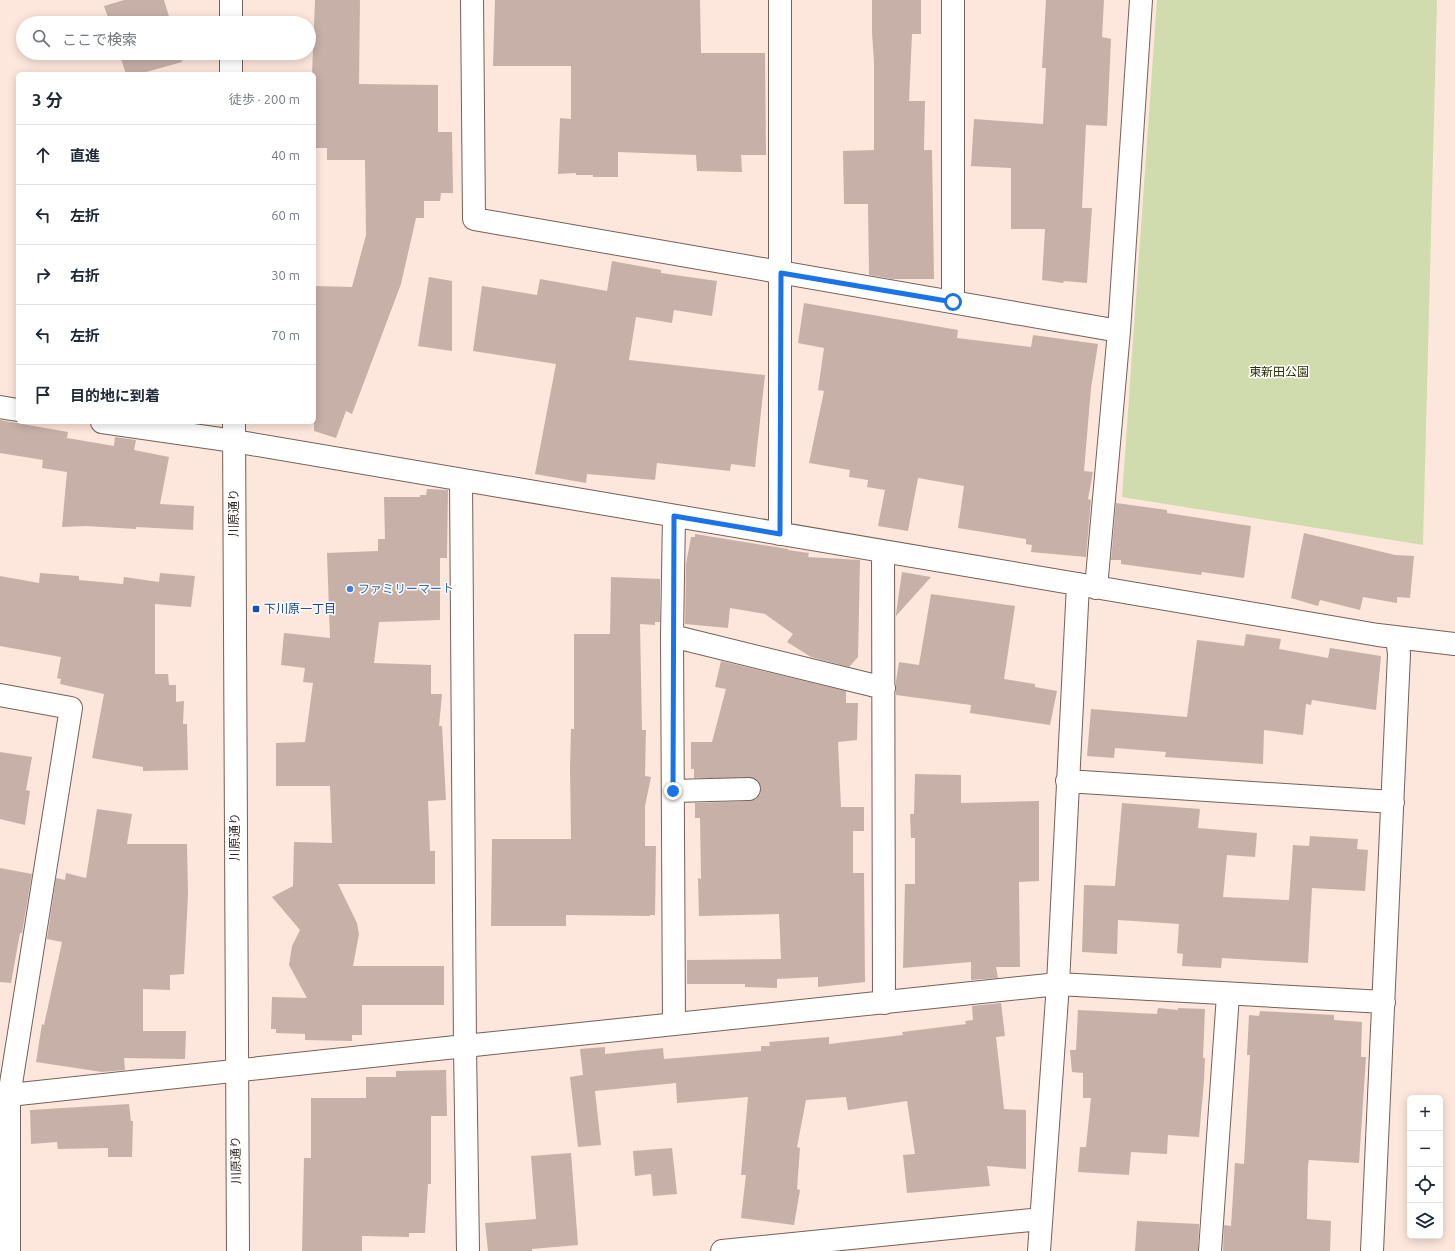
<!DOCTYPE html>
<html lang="ja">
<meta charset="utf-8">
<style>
body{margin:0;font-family:Ubuntu,"Noto Sans JP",sans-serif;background:#f6f6f7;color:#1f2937}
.controls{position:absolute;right:12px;bottom:12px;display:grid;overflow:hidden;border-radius:6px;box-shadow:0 2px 10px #0003}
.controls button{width:36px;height:36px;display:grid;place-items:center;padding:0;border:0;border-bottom:1px solid #e0e1e3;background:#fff;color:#1f2937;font:20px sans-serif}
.stop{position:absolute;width:12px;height:12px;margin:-9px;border:3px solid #1a73e8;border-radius:50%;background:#fff}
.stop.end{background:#1a73e8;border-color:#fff;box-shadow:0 1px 4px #0008}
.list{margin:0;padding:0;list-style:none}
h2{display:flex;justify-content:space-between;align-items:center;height:52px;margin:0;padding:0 16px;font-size:17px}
h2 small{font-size:13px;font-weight:400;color:#747a83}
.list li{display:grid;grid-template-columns:26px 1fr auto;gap:12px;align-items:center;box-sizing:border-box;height:60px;padding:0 16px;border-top:1px solid #e0e1e3}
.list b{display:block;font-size:15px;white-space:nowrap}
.list em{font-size:13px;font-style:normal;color:#747a83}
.icon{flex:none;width:22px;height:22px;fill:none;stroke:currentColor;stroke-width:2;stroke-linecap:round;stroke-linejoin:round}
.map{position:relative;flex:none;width:1455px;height:1251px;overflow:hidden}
.search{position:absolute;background:#fff;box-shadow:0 2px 10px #0003;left:16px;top:16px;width:300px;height:44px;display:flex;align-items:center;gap:10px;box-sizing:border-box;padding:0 14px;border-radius:22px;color:#747a83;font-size:15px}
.panel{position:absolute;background:#fff;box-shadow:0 2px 10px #0003;left:16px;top:72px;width:300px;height:352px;border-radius:6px}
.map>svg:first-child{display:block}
.green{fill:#d0dcae}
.building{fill:#c7b0a7}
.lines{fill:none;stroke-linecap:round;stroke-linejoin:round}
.minor-casing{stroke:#746158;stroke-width:24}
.tertiary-casing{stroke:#746158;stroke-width:24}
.minor{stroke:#fff;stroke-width:22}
.tertiary{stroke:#fff;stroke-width:22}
.route{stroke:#1a73e8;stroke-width:5}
.shop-dot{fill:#3f7fe0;stroke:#fff;stroke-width:1.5}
.transit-dot{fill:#1a4fb4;stroke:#fff;stroke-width:1.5}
.labels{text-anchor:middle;stroke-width:3;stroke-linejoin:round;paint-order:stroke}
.park-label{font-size:12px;fill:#282f04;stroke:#fff}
.street-label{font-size:12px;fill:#322925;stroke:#fff}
.shop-label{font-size:12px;fill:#366cbe;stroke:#fff;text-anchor:start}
.transit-label{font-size:12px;fill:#164399;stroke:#fff;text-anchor:start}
</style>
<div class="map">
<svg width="1455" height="1251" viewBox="0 0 1455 1251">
<rect width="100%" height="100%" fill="#fde6db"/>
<path class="green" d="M 1157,0 L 1437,0 L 1423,545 L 1122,497 Z"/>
<path class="building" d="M 124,0 L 164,0 L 171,23 L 110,23 L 104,6 Z
M 315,0 L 360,0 L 359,84 L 438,85 L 438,132 L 452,132 L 453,193 L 441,193 L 440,201 L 424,201 L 424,218 L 416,218 L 401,284 L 352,414 L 346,411 L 336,438 L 314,431 L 314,286 L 352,287 L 366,235 L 365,160 L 327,160 L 327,148 L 314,148 L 314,74 L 312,74 Z
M 495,0 L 700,0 L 701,53 L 765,53 L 766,155 L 741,155 L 742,172 L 697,171 L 696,155 L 618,152 L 618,177 L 593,177 L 593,175 L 576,175 L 576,173 L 558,174 L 560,118 L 571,119 L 571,66 L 493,66 Z
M 872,0 L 921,0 L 921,34 L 912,34 L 909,101 L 925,101 L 924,150 L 932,150 L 934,279 L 893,279 L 869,275 L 868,204 L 844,204 L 843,151 L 874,150 L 874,62 L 872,33 Z
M 1046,0 L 1104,0 L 1102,37 L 1111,39 L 1107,126 L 1086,125 L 1082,208 L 1092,208 L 1087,283 L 1064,281 L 1063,283 L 1042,280 L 1045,229 L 1011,229 L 1011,168 L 971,166 L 974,119 L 1043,124 L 1046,68 L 1042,68 Z
M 119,53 L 180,53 L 182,62 L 139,74 L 126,74 Z
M 612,261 L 661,270 L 661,273 L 717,281 L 712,316 L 674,310 L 672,323 L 636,317 L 629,360 L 765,375 L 755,467 L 731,464 L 730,471 L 657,463 L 655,480 L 587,474 L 586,483 L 535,474 L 556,364 L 473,351 L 482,286 L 537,295 L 540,279 L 607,291 Z
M 429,277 L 452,281 L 452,351 L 418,346 Z
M 804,303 L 958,330 L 957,338 L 1031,347 L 1033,335 L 1098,344 L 1091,388 L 1084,471 L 1093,472 L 1088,499 L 1091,500 L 1086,557 L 1031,552 L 1032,545 L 1026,544 L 1026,539 L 958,528 L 964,486 L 918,478 L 908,531 L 878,526 L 885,490 L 867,487 L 868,480 L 849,477 L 850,470 L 809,463 L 824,391 L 818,390 L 824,348 L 798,343 Z
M 0,420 L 68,432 L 67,438 L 114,446 L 115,437 L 136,440 L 134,450 L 169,457 L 160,504 L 194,506 L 193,530 L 136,527 L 136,529 L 86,526 L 62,527 L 67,472 L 42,468 L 43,460 L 0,453 Z
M 427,489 L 448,490 L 447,558 L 440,558 L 440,620 L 379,622 L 374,663 L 431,665 L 431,694 L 442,694 L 439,726 L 442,726 L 446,800 L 428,801 L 430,851 L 435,851 L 435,884 L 338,884 L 357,923 L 359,934 L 353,966 L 444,966 L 444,1005 L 362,1005 L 362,1035 L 352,1035 L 352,1041 L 305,1040 L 305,1034 L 276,1033 L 276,1029 L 271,1029 L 272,997 L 307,998 L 289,965 L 292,946 L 300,930 L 272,897 L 293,886 L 294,842 L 332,843 L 330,786 L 276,786 L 276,743 L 305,742 L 313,683 L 303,682 L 305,668 L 281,665 L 284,633 L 330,638 L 327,553 L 378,551 L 378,539 L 385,539 L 384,497 L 420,497 L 420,495 L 426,495 Z
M 1116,503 L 1167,510 L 1167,513 L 1251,526 L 1244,578 L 1202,572 L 1201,575 L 1121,564 L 1121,560 L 1111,560 Z
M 1304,533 L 1395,555 L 1414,556 L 1410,598 L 1397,597 L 1397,603 L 1363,597 L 1360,610 L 1320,600 L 1318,606 L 1291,598 Z
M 695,534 L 788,549 L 788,550 L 809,553 L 808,557 L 860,560 L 858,657 L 849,667 L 811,657 L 787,642 L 793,634 L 765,614 L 730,608 L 728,628 L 685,624 L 686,564 L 691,537 L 695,537 Z
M 902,572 L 931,577 L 896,616 L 896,614 Z
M 40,573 L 79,576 L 79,580 L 123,584 L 124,577 L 159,582 L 160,573 L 195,576 L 191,607 L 155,604 L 155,674 L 168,674 L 169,685 L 176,685 L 176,702 L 184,701 L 183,724 L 187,724 L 188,770 L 143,771 L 143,767 L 92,758 L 104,694 L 60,684 L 61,679 L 57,678 L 61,657 L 0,646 L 0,576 L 39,583 Z
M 611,577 L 660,579 L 660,622 L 655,622 L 655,625 L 640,624 L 642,730 L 646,730 L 645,776 L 651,777 L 645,806 L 645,846 L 656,846 L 655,915 L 650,915 L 650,916 L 566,915 L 566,926 L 491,926 L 492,839 L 571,839 L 570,767 L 571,729 L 574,729 L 574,634 L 610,634 Z
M 931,594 L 1015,606 L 1004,679 L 1035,684 L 1035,687 L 1057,691 L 1050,725 L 970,713 L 971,705 L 896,695 L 896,681 L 899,662 L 919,665 Z
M 1246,634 L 1281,639 L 1279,649 L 1328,658 L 1330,648 L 1381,656 L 1376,710 L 1312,700 L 1311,705 L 1306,704 L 1303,735 L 1264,730 L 1263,764 L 1165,757 L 1166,752 L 1115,748 L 1114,758 L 1087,756 L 1091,709 L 1187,717 L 1197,640 L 1244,646 Z
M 721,661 L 846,691 L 846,703 L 858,703 L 857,740 L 838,742 L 841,807 L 864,807 L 864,831 L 853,831 L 853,873 L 864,873 L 865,982 L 818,987 L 818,977 L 777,979 L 777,988 L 745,987 L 745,984 L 687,984 L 687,960 L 781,959 L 779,914 L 699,916 L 698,878 L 701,879 L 700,818 L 695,818 L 695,803 L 750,801 L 756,799 L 760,795 L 761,789 L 759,782 L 755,778 L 694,778 L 694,769 L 691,769 L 691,742 L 712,742 L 726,689 L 715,687 Z
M 0,752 L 32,757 L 26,790 L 30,791 L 25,825 L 0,819 Z
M 915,774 L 961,775 L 961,803 L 1039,801 L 1039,881 L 1019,882 L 1020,967 L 996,967 L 998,978 L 971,980 L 971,962 L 903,968 L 905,884 L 915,884 L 915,838 L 911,838 L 910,814 L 914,814 Z
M 1122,803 L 1200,809 L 1198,828 L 1257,833 L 1255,857 L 1227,855 L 1223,897 L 1289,900 L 1293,845 L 1309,846 L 1310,836 L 1358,839 L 1357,849 L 1368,850 L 1365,891 L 1312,888 L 1308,963 L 1222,958 L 1221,968 L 1182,966 L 1183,954 L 1177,953 L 1179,924 L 1118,920 L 1117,954 L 1082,952 L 1084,885 L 1115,886 Z
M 97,809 L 132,814 L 127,844 L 187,844 L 188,895 L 184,974 L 170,975 L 170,990 L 143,989 L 143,1031 L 186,1031 L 185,1059 L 124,1058 L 125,1070 L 102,1072 L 36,1062 L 42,1024 L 44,1025 L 62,942 L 47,939 L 56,878 L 65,880 L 66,873 L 86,878 Z
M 0,868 L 32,874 L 22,933 L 20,933 L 11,983 L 0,982 Z
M 1001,1003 L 1005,1036 L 996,1037 L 1004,1109 L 1026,1110 L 1026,1169 L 987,1166 L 990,1186 L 907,1193 L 903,1155 L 915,1154 L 907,1101 L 848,1110 L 846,1097 L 806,1100 L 797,1147 L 800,1148 L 797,1189 L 800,1190 L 794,1225 L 741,1218 L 746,1175 L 741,1175 L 748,1097 L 677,1103 L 676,1083 L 595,1091 L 601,1145 L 578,1147 L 570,1077 L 583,1075 L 580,1049 L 605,1047 L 605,1054 L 663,1048 L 664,1059 L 761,1051 L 761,1046 L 770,1046 L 769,1042 L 829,1037 L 829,1044 L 903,1035 L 902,1032 L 966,1024 L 965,1021 L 973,1020 L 972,1006 Z
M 1158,1008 L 1178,1010 L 1178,1008 L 1205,1009 L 1203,1058 L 1205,1058 L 1204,1081 L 1199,1137 L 1168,1135 L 1167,1154 L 1131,1152 L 1129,1175 L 1078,1172 L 1080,1147 L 1086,1147 L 1091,1098 L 1083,1098 L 1083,1073 L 1072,1072 L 1070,1050 L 1076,1050 L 1078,1010 L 1157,1014 Z
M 1260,1011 L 1334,1015 L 1334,1020 L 1362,1022 L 1361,1057 L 1366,1057 L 1359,1163 L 1309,1160 L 1308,1165 L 1307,1219 L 1331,1221 L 1330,1251 L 1223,1251 L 1224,1225 L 1231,1226 L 1235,1163 L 1244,1164 L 1250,1055 L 1247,1055 L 1249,1015 L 1259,1016 Z
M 446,1070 L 447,1116 L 431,1116 L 431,1184 L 428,1184 L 425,1233 L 409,1233 L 409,1237 L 362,1236 L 362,1251 L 302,1251 L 304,1158 L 311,1158 L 311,1098 L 366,1098 L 366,1077 L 396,1077 L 396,1071 Z
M 129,1104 L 131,1121 L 133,1121 L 132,1157 L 108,1157 L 108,1148 L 58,1149 L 57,1142 L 31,1144 L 30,1110 Z
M 672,1148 L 677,1194 L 653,1196 L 651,1174 L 635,1176 L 633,1151 Z
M 571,1153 L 578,1245 L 532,1249 L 532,1251 L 488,1251 L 485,1223 L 536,1219 L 531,1156 Z
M 1137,1221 L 1199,1224 L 1198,1251 L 1135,1251 Z"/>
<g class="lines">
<g class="minor-casing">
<path id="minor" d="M 472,0 L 474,219 L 1119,331
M 780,0 L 780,534
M 953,302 L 953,0
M 0,407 L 18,410
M 102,422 L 234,441 L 1378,635 L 1455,644
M 461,480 L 465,1046 L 468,1251
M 674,516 L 672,636 L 674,1024
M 883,551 L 884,1003
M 1096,588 L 1119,331 L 1141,0
M 672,636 L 884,688
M 0,695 L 71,708 L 9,1096 L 9,1251
M 1067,781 L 1393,802
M 673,791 L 749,789
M 0,1096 L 465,1046 L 1058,984 L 1384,1002
M 722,1251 L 1041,1219
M 1039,1251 L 1058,984 L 1078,584
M 1210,1251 L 1228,995
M 1372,1251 L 1399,654 L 1397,638"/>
</g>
<g class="tertiary-casing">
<path id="tertiary" d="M 231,0 L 231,23
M 231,53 L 231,74
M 234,422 L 238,1251"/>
</g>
<use href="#minor" class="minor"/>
<use href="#tertiary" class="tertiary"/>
</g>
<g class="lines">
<path class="route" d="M 673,791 L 674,516 L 780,534 L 781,273 L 953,302"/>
</g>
<circle class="shop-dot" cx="350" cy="589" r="4"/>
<rect class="transit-dot" x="252" y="605" width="8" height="8" rx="2"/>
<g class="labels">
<g class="park-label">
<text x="1279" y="376">東新田公園</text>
</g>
<g class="street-label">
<text transform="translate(234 513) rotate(-90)" y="4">川原通り</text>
<text transform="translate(235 837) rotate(-90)" y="4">川原通り</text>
<text transform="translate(236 1160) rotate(-91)" y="4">川原通り</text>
</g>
<g class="shop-label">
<text x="358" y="593">ファミリーマート</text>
</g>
<g class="transit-label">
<text x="264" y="613">下川原一丁目</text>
</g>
</g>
</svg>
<div class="controls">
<button>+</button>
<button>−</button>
<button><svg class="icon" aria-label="locate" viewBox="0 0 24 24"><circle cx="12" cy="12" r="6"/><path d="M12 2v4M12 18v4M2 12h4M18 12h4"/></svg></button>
<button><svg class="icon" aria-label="layers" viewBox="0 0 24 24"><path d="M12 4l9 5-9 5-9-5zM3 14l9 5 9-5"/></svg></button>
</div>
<div class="stop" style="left:953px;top:302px"></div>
<div class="stop end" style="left:673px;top:791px"></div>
<div class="search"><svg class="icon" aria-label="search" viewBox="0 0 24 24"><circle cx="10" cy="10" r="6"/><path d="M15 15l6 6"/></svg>ここで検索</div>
<section class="panel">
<h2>3 分<small>徒歩 · 200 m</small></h2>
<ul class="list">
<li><svg class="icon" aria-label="ahead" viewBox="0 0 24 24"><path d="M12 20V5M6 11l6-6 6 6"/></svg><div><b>直進</b></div><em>40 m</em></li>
<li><svg class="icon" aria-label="left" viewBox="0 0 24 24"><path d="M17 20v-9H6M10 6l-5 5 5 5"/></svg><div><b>左折</b></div><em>60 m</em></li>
<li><svg class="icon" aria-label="right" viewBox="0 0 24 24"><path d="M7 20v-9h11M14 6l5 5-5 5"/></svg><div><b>右折</b></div><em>30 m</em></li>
<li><svg class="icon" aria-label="left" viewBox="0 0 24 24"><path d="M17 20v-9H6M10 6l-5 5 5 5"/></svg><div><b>左折</b></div><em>70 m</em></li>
<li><svg class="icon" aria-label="arrive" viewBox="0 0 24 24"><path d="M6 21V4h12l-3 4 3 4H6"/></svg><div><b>目的地に到着</b></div></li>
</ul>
</section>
</div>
